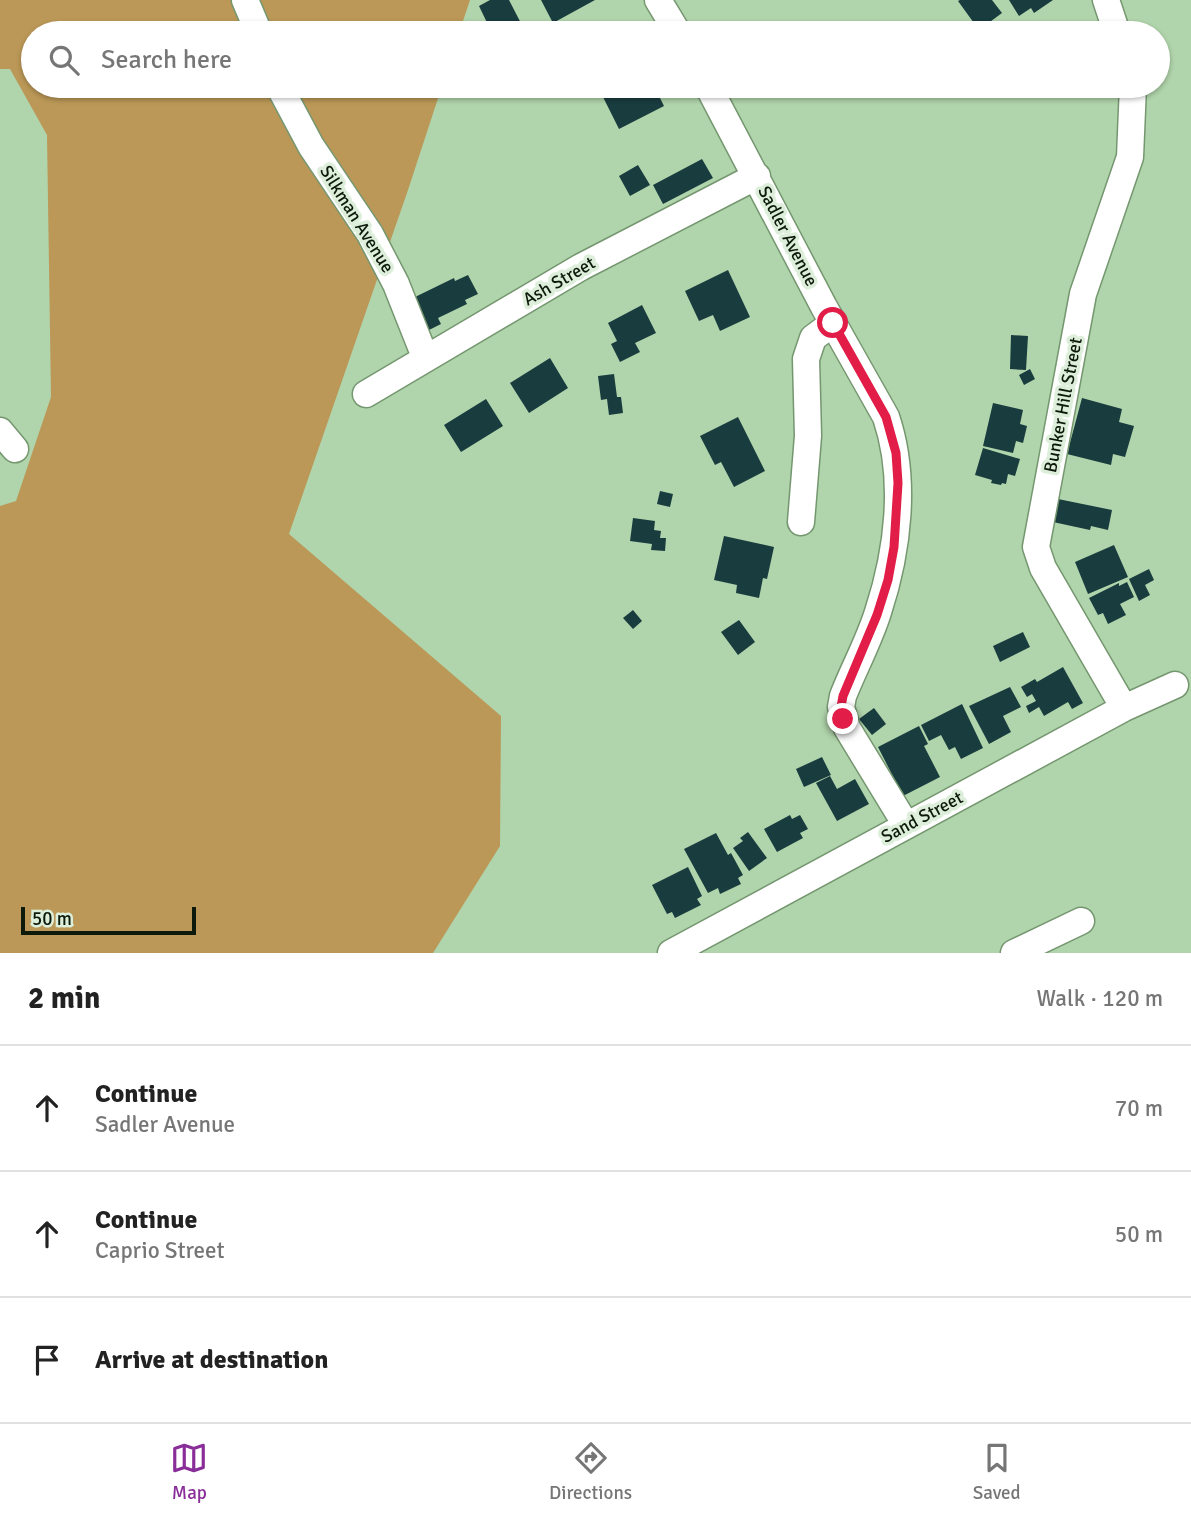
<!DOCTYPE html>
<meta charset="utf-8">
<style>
body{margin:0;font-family:Signika,sans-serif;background:#f6f6f6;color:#222}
.scale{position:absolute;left:21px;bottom:18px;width:175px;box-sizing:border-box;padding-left:7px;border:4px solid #0d1a0b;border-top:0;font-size:19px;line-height:24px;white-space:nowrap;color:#0d1a0b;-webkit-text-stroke:5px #ddefda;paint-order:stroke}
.stop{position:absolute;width:21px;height:21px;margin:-16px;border:5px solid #e11d48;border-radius:50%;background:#fff}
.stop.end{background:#e11d48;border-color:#fff;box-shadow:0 2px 7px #0008}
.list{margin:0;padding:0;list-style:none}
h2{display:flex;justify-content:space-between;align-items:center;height:91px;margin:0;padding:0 28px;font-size:30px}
h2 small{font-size:23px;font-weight:400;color:#767676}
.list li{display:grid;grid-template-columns:46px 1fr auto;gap:21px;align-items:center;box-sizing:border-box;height:126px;padding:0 28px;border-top:2px solid #e0e0e0}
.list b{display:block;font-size:26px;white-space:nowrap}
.list p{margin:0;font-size:23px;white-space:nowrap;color:#767676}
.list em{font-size:23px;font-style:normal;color:#767676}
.icon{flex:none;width:38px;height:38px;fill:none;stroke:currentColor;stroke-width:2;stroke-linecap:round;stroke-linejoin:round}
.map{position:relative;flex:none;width:1191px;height:953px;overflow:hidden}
.search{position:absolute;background:#fff;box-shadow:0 2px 5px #0004;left:21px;right:21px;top:21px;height:77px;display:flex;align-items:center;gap:18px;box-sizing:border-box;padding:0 24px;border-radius:38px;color:#767676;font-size:26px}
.sheet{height:469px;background:#fff}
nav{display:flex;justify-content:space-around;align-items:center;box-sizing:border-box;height:98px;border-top:2px solid #e0e0e0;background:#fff;font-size:19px;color:#767676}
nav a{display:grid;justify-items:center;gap:4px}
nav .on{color:#892d98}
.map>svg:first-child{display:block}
.green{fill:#bb9857}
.building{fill:#193c3f}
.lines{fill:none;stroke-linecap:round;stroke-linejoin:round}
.minor-casing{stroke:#759770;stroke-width:29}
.minor{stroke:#fff;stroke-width:26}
.route{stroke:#e11d48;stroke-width:9}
.labels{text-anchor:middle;stroke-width:7;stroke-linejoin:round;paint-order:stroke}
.street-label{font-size:18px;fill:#0d1a0b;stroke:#ddefda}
</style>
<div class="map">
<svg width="1191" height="953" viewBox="0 0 1191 953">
<rect width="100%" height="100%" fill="#b0d4ab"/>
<path class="green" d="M 0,0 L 470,0 L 459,33 L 33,33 L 33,86 L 442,86 L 408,190 L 289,534 L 501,716 L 500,846 L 433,953 L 0,953 L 0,506 L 16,501 L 51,397 L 47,135 L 10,69 L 0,69 Z"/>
<path class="building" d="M 490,0 L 509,0 L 526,33 L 492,33 L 479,6 Z
M 541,0 L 595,0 L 553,23 Z
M 960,0 L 992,0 L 1002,13 L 979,30 L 958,1 Z
M 1009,0 L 1053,0 L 1034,13 L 1031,8 L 1019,16 Z
M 560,22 L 566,33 L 537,33 Z
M 616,86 L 654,86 L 664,106 L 619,129 L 601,93 Z
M 702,159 L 713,178 L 663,204 L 653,185 Z
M 638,165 L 650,185 L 630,196 L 619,176 Z
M 728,270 L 750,317 L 720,331 L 713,315 L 699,321 L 685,291 Z
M 468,275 L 478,294 L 465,300 L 467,304 L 438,318 L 441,324 L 429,330 L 413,298 L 454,278 L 455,281 Z
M 642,305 L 656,333 L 635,343 L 640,352 L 620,362 L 611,344 L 617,341 L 608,323 Z
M 1011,335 L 1028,336 L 1026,370 L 1010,369 Z
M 550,358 L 568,388 L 529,413 L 510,383 Z
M 1030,369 L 1035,379 L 1024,385 L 1019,375 Z
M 614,374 L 617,397 L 621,397 L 623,413 L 609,415 L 607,399 L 601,400 L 598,376 Z
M 1082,398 L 1122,409 L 1119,422 L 1134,426 L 1125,457 L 1113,454 L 1111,465 L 1067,454 Z
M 486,399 L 503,426 L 461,452 L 444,425 Z
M 993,403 L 1023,410 L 1020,424 L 1027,426 L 1023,443 L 1016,441 L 1013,453 L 983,446 Z
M 738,417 L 765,471 L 734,487 L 721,462 L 715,465 L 700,436 Z
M 983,448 L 1020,459 L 1015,476 L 1008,474 L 1006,484 L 1002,483 L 1001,485 L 991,483 L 992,480 L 975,475 Z
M 660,491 L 673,494 L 670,507 L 657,504 Z
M 1058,499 L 1112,510 L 1108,530 L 1091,526 L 1090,530 L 1053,522 Z
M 633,518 L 655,521 L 654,530 L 661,531 L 660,538 L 666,538 L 665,551 L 651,550 L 652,544 L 630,541 Z
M 724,536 L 774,547 L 767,579 L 763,578 L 759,598 L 736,593 L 737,585 L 714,580 Z
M 1114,545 L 1128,577 L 1088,594 L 1075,562 Z
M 1149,569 L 1154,580 L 1145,585 L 1150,595 L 1139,601 L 1129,579 Z
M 1127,582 L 1134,597 L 1120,604 L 1126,615 L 1108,624 L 1103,613 L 1098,615 L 1089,598 L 1119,583 L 1119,586 Z
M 633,610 L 642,621 L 633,629 L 623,618 Z
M 739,620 L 755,642 L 738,655 L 721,632 Z
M 1023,632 L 1030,647 L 1000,662 L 993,646 Z
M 1063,667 L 1083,703 L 1072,709 L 1068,702 L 1044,716 L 1039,707 L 1029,713 L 1026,706 L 1036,701 L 1032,694 L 1027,697 L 1021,687 L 1035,679 L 1037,682 Z
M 1010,687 L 1021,707 L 1003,716 L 1011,732 L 989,744 L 969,706 Z
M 962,704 L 983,748 L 961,759 L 955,747 L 949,750 L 941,735 L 929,741 L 921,725 Z
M 874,708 L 886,724 L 872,735 L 859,719 Z
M 919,726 L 928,744 L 924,746 L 940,777 L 903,796 L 878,747 Z
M 822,757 L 831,775 L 804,787 L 796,769 Z
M 830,776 L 837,789 L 855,779 L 869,804 L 837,821 L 816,783 Z
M 790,815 L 792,819 L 800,815 L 808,829 L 800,833 L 803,838 L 777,852 L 764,829 Z
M 748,832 L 767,858 L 749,871 L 733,848 L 743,841 L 740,838 Z
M 716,833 L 728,855 L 731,853 L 743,875 L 738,878 L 741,884 L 720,894 L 718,888 L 708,893 L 684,849 Z
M 688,867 L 702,896 L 697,899 L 701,905 L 675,918 L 672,912 L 667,914 L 652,885 Z"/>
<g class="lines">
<g class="minor-casing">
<path id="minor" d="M 245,0 L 259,33
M 658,0 L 678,33
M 1106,0 L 1117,33
M 279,86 L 311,146 L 370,234 L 396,284 L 425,357
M 708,86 L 824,307 L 886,417 C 907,479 898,551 878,612 C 869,641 854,668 843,696 L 841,707 L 847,728 L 906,825
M 366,394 L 581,267 L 757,176
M 0,431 L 15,449
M 801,522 L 808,436 L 806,359 L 813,338 L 833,323
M 1124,708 L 1043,568 L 1036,547 L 1083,294 L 1130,157 L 1133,86
M 671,953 L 1124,708 L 1175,685
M 1014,953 L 1081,921"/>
</g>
<use href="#minor" class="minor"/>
</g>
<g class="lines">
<path class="route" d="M 833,323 L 886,417 L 896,453 L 898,483 L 894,547 L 888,580 L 877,615 L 843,696 L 841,707 L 843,719"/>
</g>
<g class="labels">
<g class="street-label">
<text transform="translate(357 219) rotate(58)" y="6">Silkman Avenue</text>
<text transform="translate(788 236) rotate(63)" y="6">Sadler Avenue</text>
<text transform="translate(559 281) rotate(-30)" y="6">Ash Street</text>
<text transform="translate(1063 405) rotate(-79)" y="6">Bunker Hill Street</text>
<text transform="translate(922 817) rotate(-28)" y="6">Sand Street</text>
</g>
</g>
</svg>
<div class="scale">50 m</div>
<div class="stop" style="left:833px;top:323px"></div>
<div class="stop end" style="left:843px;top:719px"></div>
<div class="search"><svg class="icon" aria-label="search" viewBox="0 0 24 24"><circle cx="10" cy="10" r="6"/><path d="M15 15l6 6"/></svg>Search here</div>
</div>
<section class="sheet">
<h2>2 min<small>Walk · 120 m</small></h2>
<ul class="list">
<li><svg class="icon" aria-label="ahead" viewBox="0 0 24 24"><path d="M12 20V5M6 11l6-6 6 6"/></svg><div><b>Continue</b><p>Sadler Avenue</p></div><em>70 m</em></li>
<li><svg class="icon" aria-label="ahead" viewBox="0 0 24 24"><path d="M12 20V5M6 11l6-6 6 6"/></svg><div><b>Continue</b><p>Caprio Street</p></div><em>50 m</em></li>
<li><svg class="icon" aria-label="arrive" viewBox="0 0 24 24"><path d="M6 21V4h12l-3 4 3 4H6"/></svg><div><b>Arrive at destination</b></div></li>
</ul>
</section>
<nav>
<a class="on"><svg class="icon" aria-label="map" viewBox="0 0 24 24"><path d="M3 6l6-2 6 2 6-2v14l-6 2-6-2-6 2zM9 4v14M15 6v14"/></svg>Map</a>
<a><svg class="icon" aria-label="directions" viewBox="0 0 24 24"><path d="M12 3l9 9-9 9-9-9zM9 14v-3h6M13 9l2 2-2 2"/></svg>Directions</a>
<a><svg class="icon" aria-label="saved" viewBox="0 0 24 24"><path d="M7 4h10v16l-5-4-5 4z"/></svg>Saved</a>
</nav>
